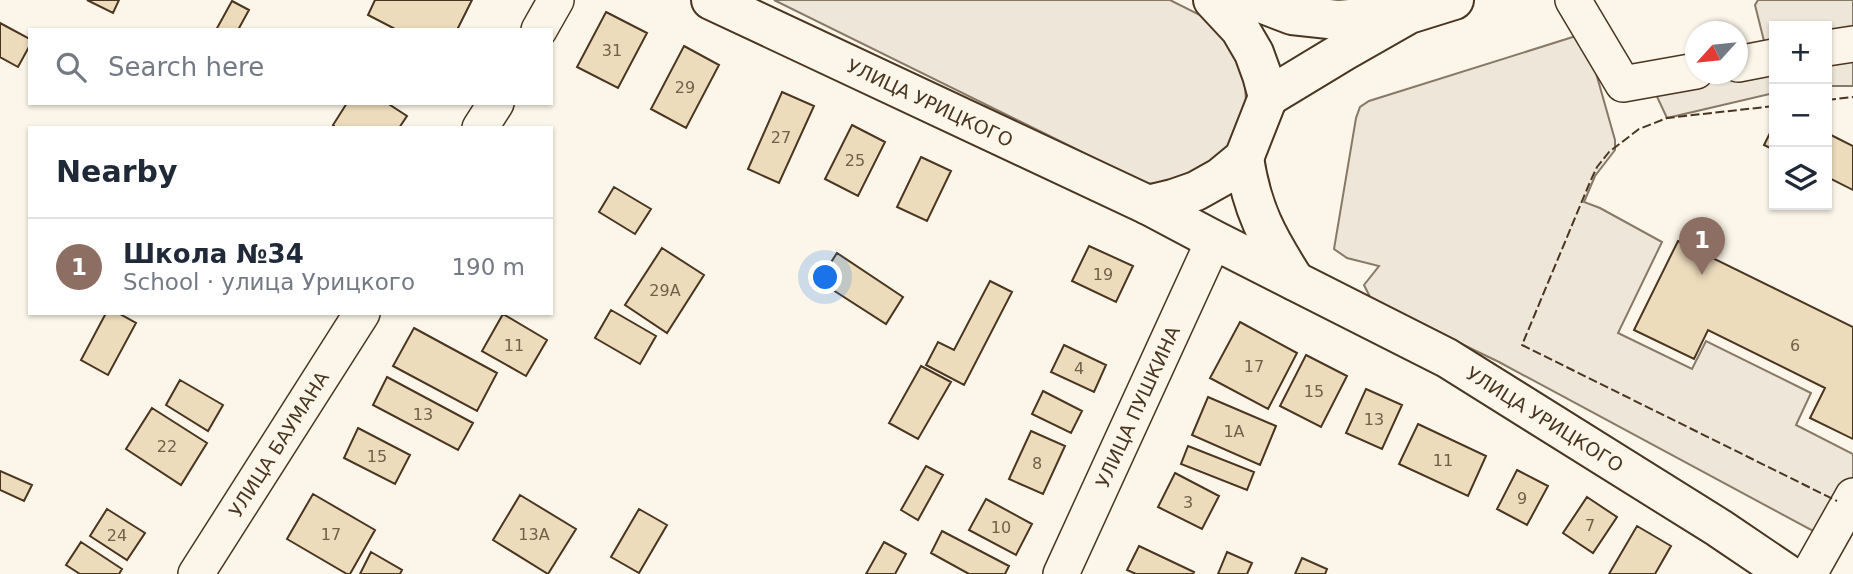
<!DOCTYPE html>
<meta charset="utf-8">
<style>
body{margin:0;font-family:"DejaVu Sans",sans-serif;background:#f2f2f3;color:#1f2937}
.controls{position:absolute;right:21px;top:21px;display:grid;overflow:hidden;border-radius:0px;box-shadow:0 2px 5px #0004}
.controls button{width:63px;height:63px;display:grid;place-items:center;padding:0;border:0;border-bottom:2px solid #e0e1e3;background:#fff;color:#1f2937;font:35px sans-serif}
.compass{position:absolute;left:1685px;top:21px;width:63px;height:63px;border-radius:50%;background:#fff;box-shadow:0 2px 5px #0004;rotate:243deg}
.you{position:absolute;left:826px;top:278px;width:24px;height:24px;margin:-18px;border:5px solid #fff;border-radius:50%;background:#1a73e8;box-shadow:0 0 0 10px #1a73e833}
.badge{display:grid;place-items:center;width:46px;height:46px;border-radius:50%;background:#c62828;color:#fff;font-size:23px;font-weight:700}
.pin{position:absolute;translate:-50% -58px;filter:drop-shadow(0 2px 4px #0008)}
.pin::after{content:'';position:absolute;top:37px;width:24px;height:21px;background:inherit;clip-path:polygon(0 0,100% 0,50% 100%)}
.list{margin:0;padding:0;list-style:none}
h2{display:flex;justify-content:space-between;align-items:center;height:91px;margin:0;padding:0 28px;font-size:30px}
h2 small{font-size:23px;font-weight:400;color:#747a83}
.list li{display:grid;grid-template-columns:46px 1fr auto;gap:21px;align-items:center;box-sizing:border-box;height:98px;padding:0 28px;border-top:2px solid #e0e1e3}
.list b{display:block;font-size:26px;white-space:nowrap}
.list p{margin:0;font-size:23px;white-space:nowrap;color:#747a83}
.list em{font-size:23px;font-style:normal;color:#747a83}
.icon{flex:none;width:38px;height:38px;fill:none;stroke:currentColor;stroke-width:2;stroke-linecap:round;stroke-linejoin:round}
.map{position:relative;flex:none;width:1853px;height:574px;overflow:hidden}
.search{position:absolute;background:#fff;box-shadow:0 2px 5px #0004;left:28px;top:28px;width:525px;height:77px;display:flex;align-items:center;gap:18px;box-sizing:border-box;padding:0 24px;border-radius:0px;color:#747a83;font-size:26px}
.panel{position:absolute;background:#fff;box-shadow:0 2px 5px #0004;left:28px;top:126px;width:525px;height:189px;border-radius:0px}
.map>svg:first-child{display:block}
.green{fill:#ede6d9;stroke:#887966;stroke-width:2}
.building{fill:#ecdcbc;stroke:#4a3520;stroke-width:2}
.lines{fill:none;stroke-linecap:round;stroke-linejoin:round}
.minor-casing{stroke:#4a3520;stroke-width:38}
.major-casing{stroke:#4a3520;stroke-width:42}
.minor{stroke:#fbf6e9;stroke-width:35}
.major{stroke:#fbf6e9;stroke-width:38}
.fence{stroke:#4a3520;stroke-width:2;stroke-dasharray:9 3.5;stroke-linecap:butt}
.labels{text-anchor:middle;stroke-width:5;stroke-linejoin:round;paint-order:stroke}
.number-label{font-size:16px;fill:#725f47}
.street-label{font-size:19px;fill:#4a3520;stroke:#fbf6e9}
</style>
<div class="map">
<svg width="1853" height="574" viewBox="0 0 1853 574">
<rect width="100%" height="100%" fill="#fbf6e9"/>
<path class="green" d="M 774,0 L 1170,0 L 1200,15 L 1221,34 L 1239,65 L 1245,83 L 1246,102 L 1228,149 L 1198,173 L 1160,183 L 1147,184 Z
M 1758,0 L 1853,0 L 1853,29 L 1827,33 L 1827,26 L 1774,26 L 1774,43 L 1765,45 L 1755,5 Z
M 1576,36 L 1594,66 L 1615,140 L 1615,150 L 1595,176 L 1584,202 L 1600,208 L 1662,242 L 1618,333 L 1692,369 L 1706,341 L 1811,393 L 1796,425 L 1853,454 L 1853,489 L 1815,532 L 1499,362 L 1372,301 L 1364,285 L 1379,266 L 1347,258 L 1334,249 L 1356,118 L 1360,107 L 1369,101 Z
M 1853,43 L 1853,86 L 1827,86 L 1827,46 Z
M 1774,57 L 1774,93 L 1667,118 L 1652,86 L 1696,74 L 1738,74 Z"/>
<path class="building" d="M 87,0 L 119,0 L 113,13 Z
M 375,0 L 472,0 L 457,30 L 397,30 L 368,15 Z
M 232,1 L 249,10 L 238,30 L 216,30 Z
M 606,12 L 647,33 L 618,88 L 577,67 Z
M 0,23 L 30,39 L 30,45 L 18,67 L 0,57 Z
M 684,46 L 719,65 L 686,128 L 651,109 Z
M 782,92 L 814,106 L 779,183 L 748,169 Z
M 347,103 L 387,103 L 407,116 L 399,128 L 336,128 L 333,125 Z
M 852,125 L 885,142 L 858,196 L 825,179 Z
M 1774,125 L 1774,150 L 1764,145 Z
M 1827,133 L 1853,146 L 1853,190 L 1827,177 Z
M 921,157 L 951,171 L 927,221 L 897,207 Z
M 614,187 L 651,209 L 635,234 L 599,212 Z
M 1678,241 L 1853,327 L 1853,439 L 1810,418 L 1825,388 L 1708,330 L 1694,359 L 1634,330 Z
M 1089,246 L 1133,266 L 1116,302 L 1072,281 Z
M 662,248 L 704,275 L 667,333 L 625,305 Z
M 837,253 L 903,297 L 886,324 L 819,281 Z
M 990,281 L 1012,292 L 964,385 L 926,365 L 938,342 L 954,350 Z
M 611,310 L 656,336 L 640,364 L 595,338 Z
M 106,313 L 118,313 L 136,323 L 108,375 L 81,360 Z
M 503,314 L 547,340 L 526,376 L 482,351 Z
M 1240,322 L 1297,353 L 1268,409 L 1210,378 Z
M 414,328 L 497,373 L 477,411 L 393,366 Z
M 1064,345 L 1106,365 L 1094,392 L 1051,372 Z
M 1306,355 L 1347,376 L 1321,427 L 1280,406 Z
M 921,366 L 951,382 L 918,439 L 889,423 Z
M 387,377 L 473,423 L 458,450 L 373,405 Z
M 180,380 L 223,405 L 208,431 L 166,405 Z
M 1366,389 L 1402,405 L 1382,449 L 1346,433 Z
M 1043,391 L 1082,411 L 1071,433 L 1032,414 Z
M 1208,397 L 1276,426 L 1260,465 L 1192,435 Z
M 152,408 L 207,443 L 181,485 L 126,449 Z
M 1418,424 L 1486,456 L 1468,496 L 1399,464 Z
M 358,428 L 410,455 L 395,484 L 344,458 Z
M 1031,431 L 1065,446 L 1043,494 L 1009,479 Z
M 1188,446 L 1254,472 L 1247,490 L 1181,464 Z
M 926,466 L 943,475 L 918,520 L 901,510 Z
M 1517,470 L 1548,486 L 1527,525 L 1497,509 Z
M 0,471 L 32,485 L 24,501 L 0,490 Z
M 1175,473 L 1219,496 L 1202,529 L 1158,507 Z
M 313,494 L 375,530 L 350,574 L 347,574 L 287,539 Z
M 520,495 L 576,529 L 548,574 L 493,540 Z
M 1587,497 L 1617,517 L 1593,553 L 1563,533 Z
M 986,499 L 1032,524 L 1016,555 L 969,530 Z
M 107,509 L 145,533 L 127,560 L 90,536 Z
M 639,509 L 667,525 L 639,573 L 611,557 Z
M 1637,526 L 1671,546 L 1655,574 L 1609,574 Z
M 942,531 L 1009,566 L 1005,574 L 969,574 L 931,553 Z
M 81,542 L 122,569 L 119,574 L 80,574 L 66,565 Z
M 884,542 L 906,554 L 895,574 L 866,574 Z
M 1139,546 L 1194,572 L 1193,574 L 1136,574 L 1127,570 Z
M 371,552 L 402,570 L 400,574 L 360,574 Z
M 1227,552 L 1252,563 L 1247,574 L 1218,574 Z
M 1302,558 L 1327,569 L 1325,574 L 1295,574 Z"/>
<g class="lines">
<g class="minor-casing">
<g id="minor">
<path d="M 1573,0 L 1623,84 L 1696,71"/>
<path d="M 539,30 L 556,0"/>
<path d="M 1827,48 L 1853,44"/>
<path d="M 1738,64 L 1774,57"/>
<path d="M 480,128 L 496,103"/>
<path id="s1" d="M 196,574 L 362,313"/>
<path id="s2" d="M 1061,574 L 1214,240"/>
<path d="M 1809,574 L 1853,496"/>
</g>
</g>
<g class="major-casing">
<g id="major">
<path id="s3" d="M 711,0 L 1148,205 L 1214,240 L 1447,358 L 1719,528 L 1787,574"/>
<path d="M 1253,0 L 1292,15 L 1338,20 L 1397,15"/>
<path d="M 1268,97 L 1344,51 L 1409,14 L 1454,0"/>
<path d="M 1244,158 C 1252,210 1267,237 1295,281"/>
<path d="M 1148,205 L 1173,199 L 1196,191 L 1221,177 L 1244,158 L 1268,97 L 1262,75 L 1254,53 L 1240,29 L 1213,0"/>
</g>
</g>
<use href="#minor" class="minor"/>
<use href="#major" class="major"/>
<path class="fence" d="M 1827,100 L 1853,97
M 1774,106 L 1667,118 L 1639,129 L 1609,152 L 1597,167 L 1590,182 L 1522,345 L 1837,501"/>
</g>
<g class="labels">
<g class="number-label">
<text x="612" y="56">31</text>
<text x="685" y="93">29</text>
<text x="781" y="143">27</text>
<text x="855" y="166">25</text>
<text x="1103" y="280">19</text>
<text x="665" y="296">29А</text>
<text x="514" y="351">11</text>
<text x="1795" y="351">6</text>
<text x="1254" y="372">17</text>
<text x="1079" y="374">4</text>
<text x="1314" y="397">15</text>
<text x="423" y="420">13</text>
<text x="1374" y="425">13</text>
<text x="1234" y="437">1А</text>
<text x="167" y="452">22</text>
<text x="377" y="462">15</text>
<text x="1443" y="466">11</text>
<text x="1037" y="469">8</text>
<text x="1522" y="504">9</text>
<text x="1188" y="508">3</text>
<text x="1590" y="531">7</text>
<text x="1001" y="533">10</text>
<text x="331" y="540">17</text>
<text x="534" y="540">13А</text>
<text x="117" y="541">24</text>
</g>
<g class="street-label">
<text dy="7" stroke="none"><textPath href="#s3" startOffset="242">УЛИЦА УРИЦКОГО</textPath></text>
<text dy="7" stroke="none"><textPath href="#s2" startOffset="184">УЛИЦА ПУШКИНА</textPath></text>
<text dy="7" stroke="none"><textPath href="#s3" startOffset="934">УЛИЦА УРИЦКОГО</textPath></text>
<text dy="7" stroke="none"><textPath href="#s1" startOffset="154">УЛИЦА БАУМАНА</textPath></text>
</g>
</g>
</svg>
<div class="controls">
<button>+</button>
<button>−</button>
<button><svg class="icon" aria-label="layers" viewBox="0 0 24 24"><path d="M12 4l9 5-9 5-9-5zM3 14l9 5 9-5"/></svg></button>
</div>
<svg class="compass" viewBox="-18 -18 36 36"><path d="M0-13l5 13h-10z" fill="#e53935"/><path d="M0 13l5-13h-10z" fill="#747a83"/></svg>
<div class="you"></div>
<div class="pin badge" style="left:1702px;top:275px;background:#8d6e63">1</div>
<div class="search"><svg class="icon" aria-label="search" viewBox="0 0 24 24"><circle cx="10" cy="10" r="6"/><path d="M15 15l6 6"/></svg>Search here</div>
<section class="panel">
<h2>Nearby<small></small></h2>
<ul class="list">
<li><span class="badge" style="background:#8d6e63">1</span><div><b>Школа №34</b><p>School · улица Урицкого</p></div><em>190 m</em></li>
</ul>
</section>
</div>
